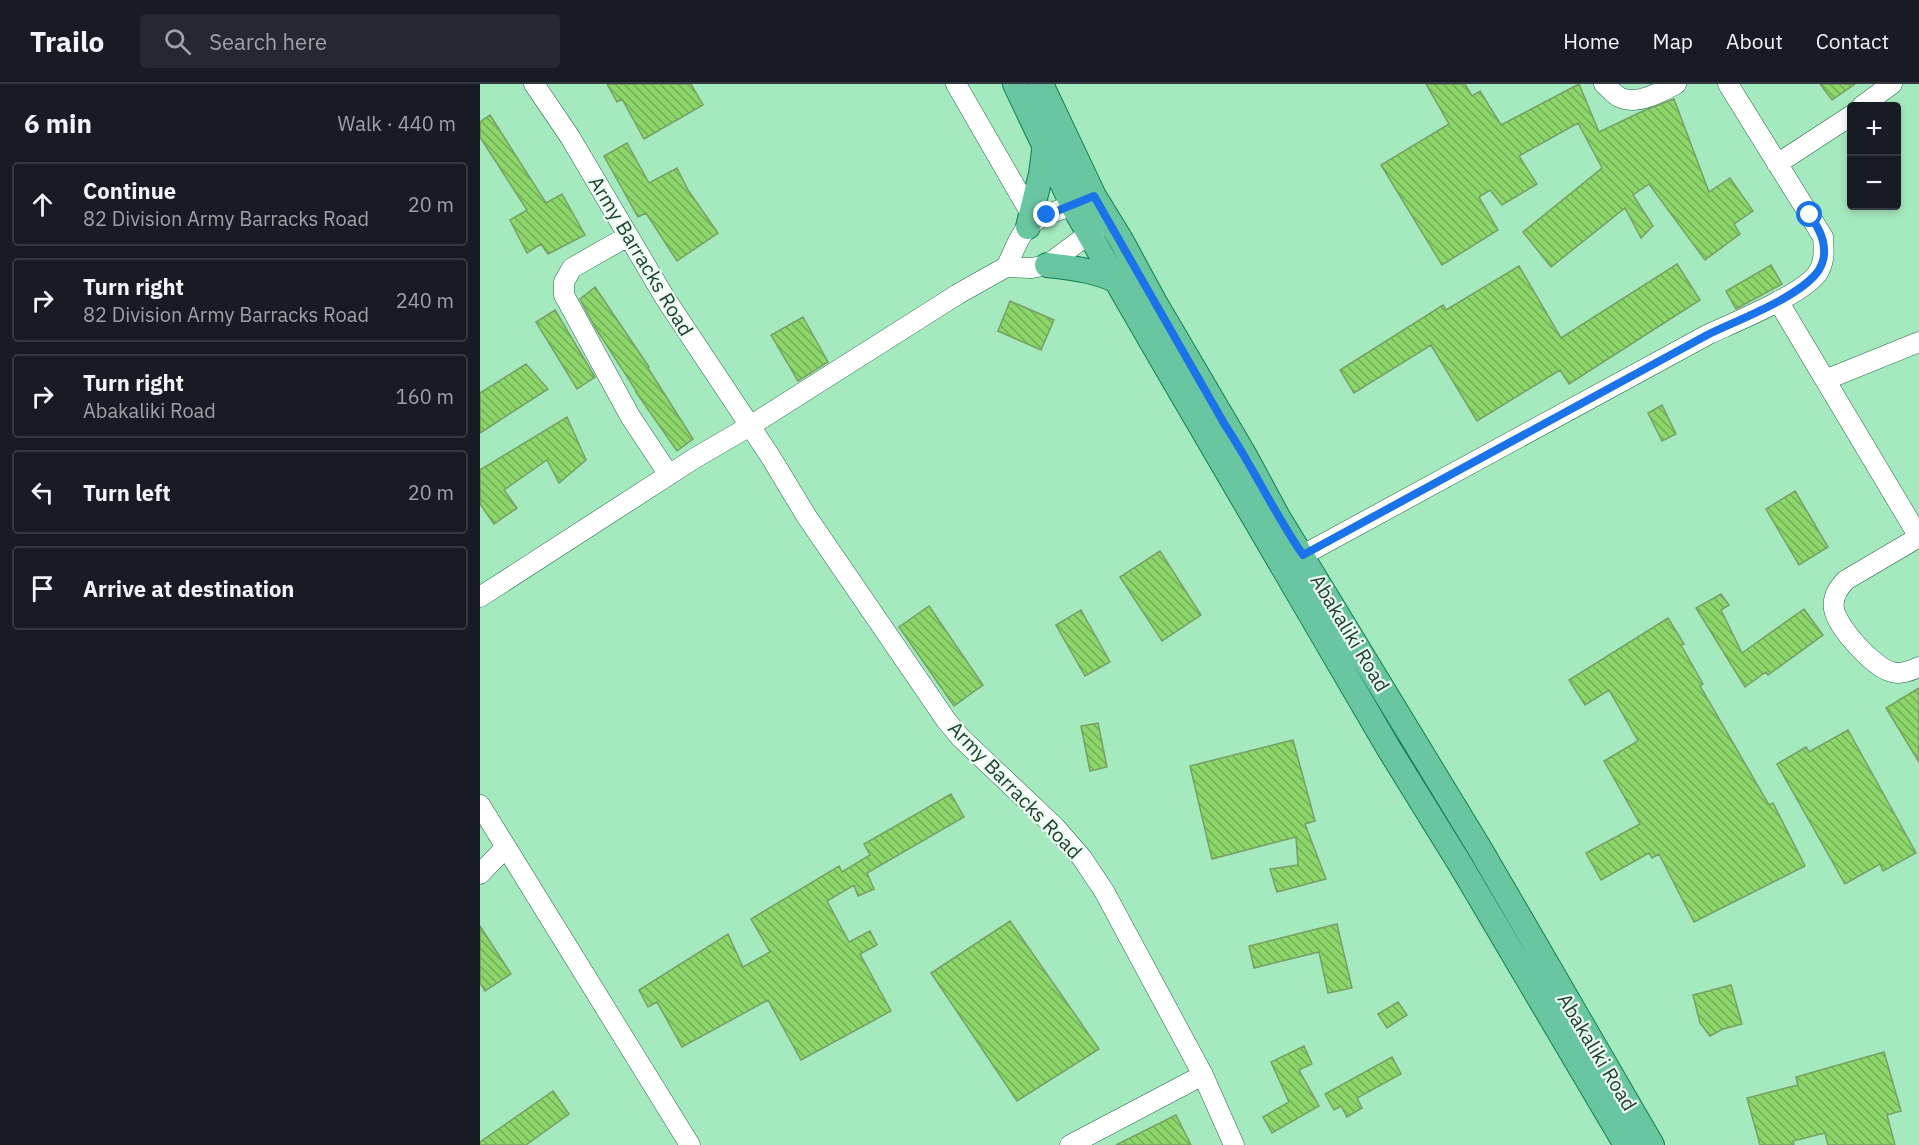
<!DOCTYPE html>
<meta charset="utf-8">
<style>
body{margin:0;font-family:"IBM Plex Sans",sans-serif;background:#242831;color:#f1f3f6}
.controls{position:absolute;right:18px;top:18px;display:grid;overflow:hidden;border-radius:6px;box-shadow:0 3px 9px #0003}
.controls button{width:54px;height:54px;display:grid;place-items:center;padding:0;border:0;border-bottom:2px solid #363941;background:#171b24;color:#f1f3f6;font:30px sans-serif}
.stop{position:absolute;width:18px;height:18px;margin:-14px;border:4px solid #1a73e8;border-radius:50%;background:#fff}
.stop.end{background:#1a73e8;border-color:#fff;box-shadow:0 2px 6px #0008}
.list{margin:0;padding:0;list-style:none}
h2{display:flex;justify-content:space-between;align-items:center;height:78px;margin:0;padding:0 24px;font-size:26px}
h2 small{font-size:20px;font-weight:400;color:#9ea1a6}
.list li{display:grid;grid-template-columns:39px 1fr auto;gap:18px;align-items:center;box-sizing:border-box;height:84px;margin:0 12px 12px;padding:0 12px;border:2px solid #363941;border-radius:6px}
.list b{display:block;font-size:22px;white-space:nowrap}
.list p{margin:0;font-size:20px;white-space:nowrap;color:#9ea1a6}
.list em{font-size:20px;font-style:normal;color:#9ea1a6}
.icon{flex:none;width:33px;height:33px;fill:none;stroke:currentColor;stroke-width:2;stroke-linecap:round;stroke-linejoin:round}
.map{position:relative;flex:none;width:1439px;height:1061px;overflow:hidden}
header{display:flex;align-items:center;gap:36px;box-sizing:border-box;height:84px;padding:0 30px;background:#171b24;border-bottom:2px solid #363941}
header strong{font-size:28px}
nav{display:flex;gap:33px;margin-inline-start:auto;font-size:21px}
.search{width:420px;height:54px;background:#242831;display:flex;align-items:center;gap:15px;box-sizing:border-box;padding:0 21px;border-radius:6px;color:#9ea1a6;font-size:22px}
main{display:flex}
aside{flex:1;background:#171b24}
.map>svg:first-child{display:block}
.building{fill:url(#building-back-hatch);stroke:#789f66;stroke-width:1.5}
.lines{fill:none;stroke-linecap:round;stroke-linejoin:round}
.minor-casing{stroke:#216641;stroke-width:21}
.major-casing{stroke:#0f7e4e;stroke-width:26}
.minor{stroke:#fff;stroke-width:20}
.major{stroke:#69c6a0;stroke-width:24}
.route{stroke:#1a73e8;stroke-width:8}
.labels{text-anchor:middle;stroke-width:4.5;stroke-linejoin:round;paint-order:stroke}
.street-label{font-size:20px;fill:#223e2d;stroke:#eafef1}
</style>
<header>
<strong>Trailo</strong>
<div class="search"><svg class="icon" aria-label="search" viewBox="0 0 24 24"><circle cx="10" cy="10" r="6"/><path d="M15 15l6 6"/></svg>Search here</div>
<nav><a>Home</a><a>Map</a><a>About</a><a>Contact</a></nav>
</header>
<main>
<aside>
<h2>6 min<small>Walk · 440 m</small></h2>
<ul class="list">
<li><svg class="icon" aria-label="ahead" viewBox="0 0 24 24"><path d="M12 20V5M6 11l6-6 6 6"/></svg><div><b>Continue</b><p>82 Division Army Barracks Road</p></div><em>20 m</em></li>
<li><svg class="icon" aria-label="right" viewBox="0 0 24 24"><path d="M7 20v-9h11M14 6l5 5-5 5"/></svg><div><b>Turn right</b><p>82 Division Army Barracks Road</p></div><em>240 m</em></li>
<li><svg class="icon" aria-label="right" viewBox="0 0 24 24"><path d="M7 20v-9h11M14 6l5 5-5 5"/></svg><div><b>Turn right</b><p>Abakaliki Road</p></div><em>160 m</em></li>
<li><svg class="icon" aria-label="left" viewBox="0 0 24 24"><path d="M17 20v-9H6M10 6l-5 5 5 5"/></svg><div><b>Turn left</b></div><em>20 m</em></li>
<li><svg class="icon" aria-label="arrive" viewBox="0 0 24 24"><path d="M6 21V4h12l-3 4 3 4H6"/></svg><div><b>Arrive at destination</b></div></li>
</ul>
</aside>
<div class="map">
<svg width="1439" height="1061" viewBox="0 0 1439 1061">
<defs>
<pattern id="building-back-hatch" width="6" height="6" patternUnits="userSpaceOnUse" patternTransform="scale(1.5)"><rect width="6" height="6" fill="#8dd66a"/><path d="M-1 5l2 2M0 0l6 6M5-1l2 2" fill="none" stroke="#73af58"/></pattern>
</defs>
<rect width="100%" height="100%" fill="#a5eabf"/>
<path class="building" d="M 127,0 L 211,0 L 223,21 L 164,55 L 142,15 L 137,18 Z
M 946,0 L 985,0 L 992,12 L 1000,7 L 1021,41 L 1099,0 L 1119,48 L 1163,27 L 1194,15 L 1229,108 L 1250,94 L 1273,127 L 1254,140 L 1260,150 L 1225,176 L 1169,100 L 1153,111 L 1173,142 L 1161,154 L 1145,124 L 1071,183 L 1043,148 L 1122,84 L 1098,39 L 1039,72 L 1057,100 L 1022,121 L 1010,106 L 999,113 L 1018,146 L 962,181 L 901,81 L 969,40 Z
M 1340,0 L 1375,0 L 1352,16 Z
M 10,31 L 66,119 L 82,110 L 105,151 L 68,170 L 61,160 L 47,169 L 30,136 L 47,126 L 0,53 L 0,38 Z
M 147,59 L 169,99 L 197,84 L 208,106 L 238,149 L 197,177 L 166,129 L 158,133 L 124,72 Z
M 1197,180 L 1220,216 L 1089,300 L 1080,286 L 997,337 L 951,261 L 874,309 L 860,286 L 963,221 L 966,226 L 1039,182 L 1081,254 Z
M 1291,181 L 1302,200 L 1256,225 L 1246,207 Z
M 115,203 L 169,283 L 168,284 L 213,355 L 197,367 L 156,308 L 157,308 L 115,243 L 100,215 Z
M 530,217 L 574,236 L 561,266 L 518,247 Z
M 75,226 L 115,293 L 97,305 L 56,238 Z
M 323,233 L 348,278 L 318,297 L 291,251 Z
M 46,280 L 68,305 L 0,349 L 0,309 Z
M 1182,321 L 1196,350 L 1182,357 L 1168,329 Z
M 87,333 L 106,376 L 79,399 L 67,376 L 24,406 L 37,424 L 14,440 L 0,420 L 0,386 Z
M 1315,407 L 1348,463 L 1319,481 L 1286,425 Z
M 680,467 L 721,531 L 682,557 L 640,493 Z
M 1241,510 L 1249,521 L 1241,526 L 1262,569 L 1324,525 L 1343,551 L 1288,591 L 1286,588 L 1265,603 L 1216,524 Z
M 449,522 L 503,601 L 474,622 L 419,543 Z
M 601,526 L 630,578 L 605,592 L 576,541 Z
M 1188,534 L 1204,560 L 1201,561 L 1223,600 L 1220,602 L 1289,721 L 1293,719 L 1325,782 L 1214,838 L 1179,770 L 1172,774 L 1169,769 L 1121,796 L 1106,769 L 1160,740 L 1124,677 L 1158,657 L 1129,606 L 1105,621 L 1089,596 Z
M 1439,604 L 1439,678 L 1406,624 Z
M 618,639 L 627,683 L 610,687 L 601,642 Z
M 1368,646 L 1436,769 L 1403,787 L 1400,780 L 1365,800 L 1297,680 L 1326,663 L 1329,668 Z
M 813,656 L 835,737 L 825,740 L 846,795 L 797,808 L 790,785 L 818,781 L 816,753 L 732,775 L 710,682 Z
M 471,710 L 484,733 L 387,789 L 394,805 L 378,812 L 374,801 L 347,817 L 369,858 L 390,847 L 397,861 L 380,870 L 411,927 L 321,976 L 288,916 L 202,963 L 177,918 L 168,923 L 159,906 L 248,850 L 263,883 L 290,868 L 271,835 L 359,782 L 362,788 L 390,771 L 384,760 Z
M 530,837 L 619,965 L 537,1017 L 451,889 Z
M 857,840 L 872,904 L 848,909 L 839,868 L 774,884 L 769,862 Z
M 0,842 L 31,890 L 5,907 L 0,899 Z
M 1251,901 L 1262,940 L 1243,945 L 1230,952 L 1220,939 L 1213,911 Z
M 918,918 L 927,931 L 907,944 L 898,930 Z
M 824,962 L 832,980 L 819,986 L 839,1022 L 792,1049 L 783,1033 L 809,1018 L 791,978 Z
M 1404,968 L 1421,1027 L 1407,1031 L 1415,1061 L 1348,1061 L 1345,1049 L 1313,1057 L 1314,1061 L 1280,1061 L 1267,1014 L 1318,1001 L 1316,993 Z
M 912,973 L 921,990 L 877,1014 L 882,1024 L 867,1033 L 861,1022 L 854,1026 L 845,1010 Z
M 73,1007 L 89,1030 L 46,1061 L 0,1061 L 0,1058 Z
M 696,1031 L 711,1061 L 636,1061 Z"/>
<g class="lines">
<g class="minor-casing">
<path id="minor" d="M 54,0 L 90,53 L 185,214 L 290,372 L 327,433 L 466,636 L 481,654 L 575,743 L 602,774 L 624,807 L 723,991 L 754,1061
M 476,0 L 551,130
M 1124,0 C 1129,4 1134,10 1139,13 C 1156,22 1181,8 1196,0
M 1382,22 L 1412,0
M 1297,80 L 1372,31
M 148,152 L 92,184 L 84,198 L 84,211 L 150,332 L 189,391
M 526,183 C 532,172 536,159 543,149 C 557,129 584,126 604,117
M 1298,217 L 1439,453
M 1345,296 L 1439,258
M 1439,453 L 1366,496 C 1358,504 1352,513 1354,525 C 1357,543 1394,584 1412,588 C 1421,591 1432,586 1439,583
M 823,471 L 1229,250 C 1255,238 1321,211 1337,190 C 1345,179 1344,166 1343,153 L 1248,0
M 0,513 L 215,374 L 270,342 L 478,210 L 526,183 L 552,184 L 567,181 L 621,141
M 0,721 L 210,1061
M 0,790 L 26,763
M 590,1061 L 723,991"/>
</g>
<g class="major-casing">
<path id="major" d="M 535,0 L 593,122 L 689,288 L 909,665 L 980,780 L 1146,1061
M 561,0 L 614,112 L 641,156 L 674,217 L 764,370 L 798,433 L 1000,765 L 1172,1061
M 548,143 L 561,90 L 565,59
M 567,181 C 592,184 615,186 639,198"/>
</g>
<use href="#minor" class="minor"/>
<use href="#major" class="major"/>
</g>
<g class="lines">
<path class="route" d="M 567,131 L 614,112 L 745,341 C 773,383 794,429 823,471 L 1229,250 C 1258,236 1314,215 1335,191 C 1341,185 1345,174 1344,166 C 1344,153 1337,142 1330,131"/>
</g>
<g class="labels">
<g class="street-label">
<text transform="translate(161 172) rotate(59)" y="7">Army Barracks Road</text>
<text transform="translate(870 549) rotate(59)" y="7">Abakaliki Road</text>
<text transform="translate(535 706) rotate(46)" y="7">Army Barracks Road</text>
<text transform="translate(1117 968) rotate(59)" y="7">Abakaliki Road</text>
</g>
</g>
</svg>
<div class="controls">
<button>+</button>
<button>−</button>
</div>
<div class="stop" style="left:1330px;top:131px"></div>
<div class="stop end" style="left:567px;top:131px"></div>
</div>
</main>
